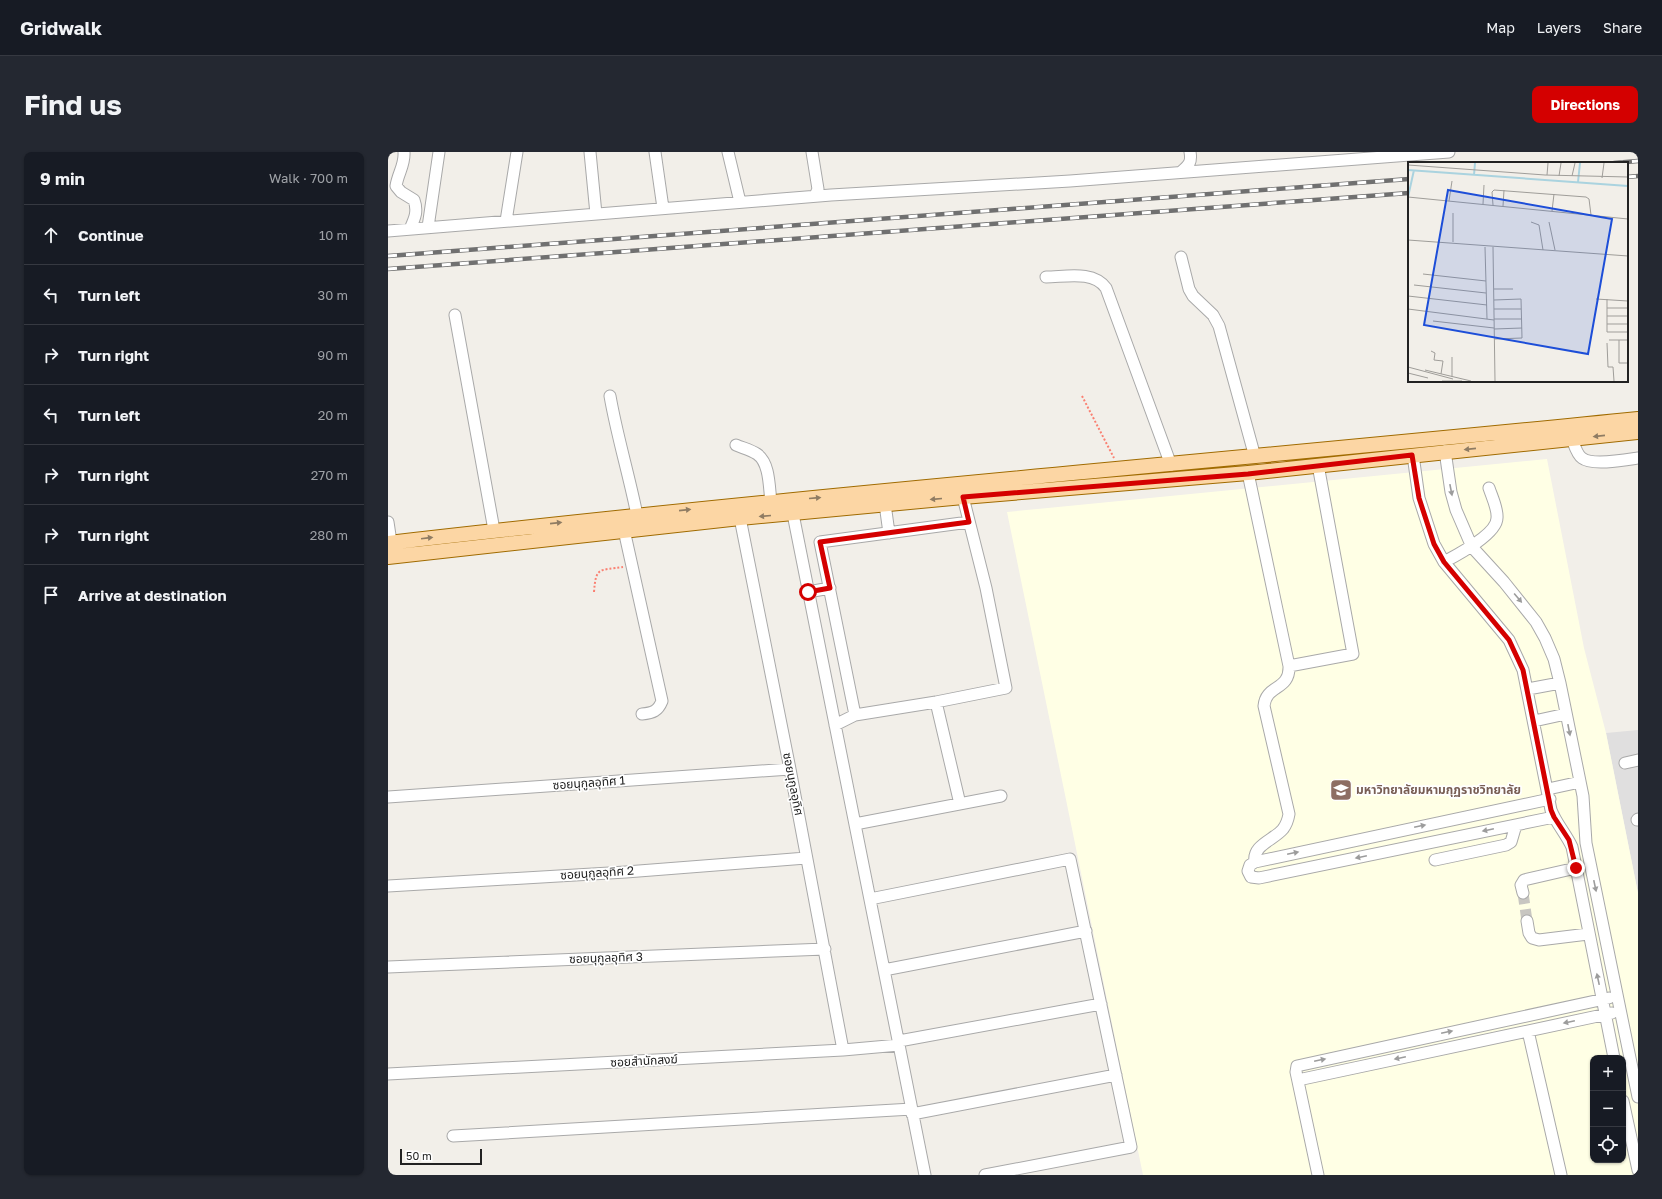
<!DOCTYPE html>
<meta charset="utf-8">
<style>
body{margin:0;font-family:"Golos Text","Noto Sans Thai",sans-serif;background:#242831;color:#f1f3f6}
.controls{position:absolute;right:12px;bottom:12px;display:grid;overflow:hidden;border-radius:8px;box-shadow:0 1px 3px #0004}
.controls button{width:36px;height:36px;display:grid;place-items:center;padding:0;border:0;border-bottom:1px solid #363941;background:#171b24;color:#f1f3f6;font:20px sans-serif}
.scale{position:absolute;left:12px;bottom:10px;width:82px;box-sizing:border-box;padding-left:4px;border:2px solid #222;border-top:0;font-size:11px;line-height:14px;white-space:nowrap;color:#222;-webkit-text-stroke:3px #fff;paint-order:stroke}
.stop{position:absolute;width:12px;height:12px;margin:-9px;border:3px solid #d40000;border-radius:50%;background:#fff}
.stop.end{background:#d40000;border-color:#fff;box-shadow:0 1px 4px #0008}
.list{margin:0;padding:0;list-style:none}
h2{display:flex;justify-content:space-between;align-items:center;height:52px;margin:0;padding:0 16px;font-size:17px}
h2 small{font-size:13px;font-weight:400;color:#9ea1a6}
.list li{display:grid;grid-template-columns:26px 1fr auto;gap:12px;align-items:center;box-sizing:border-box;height:60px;padding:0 16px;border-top:1px solid #363941}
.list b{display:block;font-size:15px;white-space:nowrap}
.list em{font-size:13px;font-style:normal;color:#9ea1a6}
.icon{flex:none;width:22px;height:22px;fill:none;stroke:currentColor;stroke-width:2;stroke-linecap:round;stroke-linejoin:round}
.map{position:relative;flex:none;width:1250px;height:1023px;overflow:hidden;border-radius:8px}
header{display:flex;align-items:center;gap:24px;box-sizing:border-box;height:56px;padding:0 20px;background:#171b24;border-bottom:1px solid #363941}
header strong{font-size:19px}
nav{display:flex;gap:22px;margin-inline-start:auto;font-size:14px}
.intro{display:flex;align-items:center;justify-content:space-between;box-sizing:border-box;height:96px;padding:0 24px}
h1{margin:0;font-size:28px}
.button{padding:10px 18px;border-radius:8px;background:#d40000;color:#fff;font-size:14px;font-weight:700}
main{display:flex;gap:24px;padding:0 24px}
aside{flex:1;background:#171b24;border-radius:8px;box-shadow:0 1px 3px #0004}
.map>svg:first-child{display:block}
.residential{fill:#e0dfdf}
.education{fill:#ffffe5;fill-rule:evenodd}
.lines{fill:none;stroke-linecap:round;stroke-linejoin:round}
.minor-tunnel{stroke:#c8c6c1;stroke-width:11;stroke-dasharray:11 5.5;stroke-linecap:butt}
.minor-casing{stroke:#a9a9a9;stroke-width:13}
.major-casing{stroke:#a06b00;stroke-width:16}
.path{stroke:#fa8072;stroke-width:2;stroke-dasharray:2 2;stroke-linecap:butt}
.minor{stroke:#fff;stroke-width:11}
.major{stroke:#fcd6a4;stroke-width:14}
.rail-casing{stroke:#707070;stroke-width:4.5}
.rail{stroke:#fff;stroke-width:3;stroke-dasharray:9;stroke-linecap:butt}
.oneway{fill:#8f7c63}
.oneway2{fill:#9c9c9c}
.route{stroke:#d40000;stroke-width:5}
.labels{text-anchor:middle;stroke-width:3.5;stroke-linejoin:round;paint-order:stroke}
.street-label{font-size:12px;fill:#222;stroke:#fff}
.education-label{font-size:12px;font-weight:bold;fill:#785e54;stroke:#fff;text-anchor:start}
.inset-river{fill:none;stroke:#aad3df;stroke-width:2}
.inset-road{fill:none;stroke:#9f9d99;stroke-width:1}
.view{fill:#1d4ed8;fill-opacity:0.15;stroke:#1d4ed8;stroke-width:2}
.inset-edge{fill:none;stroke:#222;stroke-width:2}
</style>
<header>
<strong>Gridwalk</strong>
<nav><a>Map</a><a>Layers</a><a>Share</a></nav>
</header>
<div class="intro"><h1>Find us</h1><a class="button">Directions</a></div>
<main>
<aside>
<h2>9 min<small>Walk · 700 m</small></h2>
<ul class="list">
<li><svg class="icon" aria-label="ahead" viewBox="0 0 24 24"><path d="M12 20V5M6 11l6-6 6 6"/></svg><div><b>Continue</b></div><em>10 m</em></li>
<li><svg class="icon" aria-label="left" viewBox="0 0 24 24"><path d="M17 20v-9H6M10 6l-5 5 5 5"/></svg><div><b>Turn left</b></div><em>30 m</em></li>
<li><svg class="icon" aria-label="right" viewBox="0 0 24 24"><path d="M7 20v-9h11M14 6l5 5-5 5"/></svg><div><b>Turn right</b></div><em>90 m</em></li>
<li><svg class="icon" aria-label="left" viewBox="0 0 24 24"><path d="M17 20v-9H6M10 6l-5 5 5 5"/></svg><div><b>Turn left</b></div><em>20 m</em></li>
<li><svg class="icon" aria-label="right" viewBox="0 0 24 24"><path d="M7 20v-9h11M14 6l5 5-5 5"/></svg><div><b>Turn right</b></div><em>270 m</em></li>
<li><svg class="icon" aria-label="right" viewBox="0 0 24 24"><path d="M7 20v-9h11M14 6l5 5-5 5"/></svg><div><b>Turn right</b></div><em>280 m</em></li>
<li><svg class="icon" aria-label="arrive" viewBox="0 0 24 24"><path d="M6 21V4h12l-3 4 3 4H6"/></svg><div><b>Arrive at destination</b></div></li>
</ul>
</aside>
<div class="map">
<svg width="1250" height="1023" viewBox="0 0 1250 1023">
<rect width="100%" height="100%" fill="#f2efe9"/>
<path class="residential" d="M 1250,578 L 1250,741 L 1218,581 Z"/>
<path class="education" d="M 1159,307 L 1196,496 L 1218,581 L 1250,741 L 1250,1023 L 755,1023 L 619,360 ZM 1205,906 L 1235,906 L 1235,1008 L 1205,1008 Z"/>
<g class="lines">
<path class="minor-tunnel" d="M 1135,741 L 1139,769"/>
<g class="minor-casing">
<path id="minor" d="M 16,0 C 17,13 10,21 8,34 L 13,40 L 26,48 C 30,59 27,66 22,77
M 202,0 L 208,62
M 267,0 L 275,56
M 340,0 L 352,50
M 424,0 L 430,37 L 427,44
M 793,20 C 801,13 804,10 802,0
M 118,69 L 129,0
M 40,75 L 51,0
M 0,79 L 443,43 L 682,29 L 1061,0
M 793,105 L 801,137 L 805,144 L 825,163 L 831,174 L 867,305
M 658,125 C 677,125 705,118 718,136 L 783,313
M 67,163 L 106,378
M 222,244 C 229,284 241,323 249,363
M 1184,287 C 1186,292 1189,303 1194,306 C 1204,314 1237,308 1250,306
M 348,293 C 355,296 363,298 369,302 C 382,311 381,335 383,350
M 1057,299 L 1063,340 L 1068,358 L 1084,395 L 1116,430 L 1148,470 L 1157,486 L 1166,507 L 1172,531 L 1195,644 L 1198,691 L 1250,945
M 1025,303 L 1031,346 L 1046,392 L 1056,410 L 1121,488 L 1135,518 L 1163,658 C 1168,671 1178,682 1184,695 L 1226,906
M 860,321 L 901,514 L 965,502 L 930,313
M 497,352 L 501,381
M 405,362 L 537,1023
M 352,366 L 402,617 L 455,898
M 0,370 L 3,390
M 236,378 L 274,549 C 270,559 265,561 254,562
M 1056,410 C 1069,403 1109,382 1109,366 C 1110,357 1104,345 1101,336
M 420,440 L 442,436
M 1140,537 L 1172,531
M 548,550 L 572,652
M 467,563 L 432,390 L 581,370
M 1146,569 L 1178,562
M 447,573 L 467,563 L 548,550 L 618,536 L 598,436 L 575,345
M 1237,611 L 1250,608
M 1160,637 L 1192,630
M 0,645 L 402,617
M 1162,647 L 867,710 L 862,713 L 860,719 L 863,725 L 871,726 L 1166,665
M 1249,668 L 1250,667
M 467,672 L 613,644
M 1047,708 L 1118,693 L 1123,690 L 1128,673
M 867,710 C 864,693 886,688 895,677 C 898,673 900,668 901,662 L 876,554 C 878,532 902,539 901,514
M 0,734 L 238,720 L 418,706
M 1135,741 L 1133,733 L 1136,728 L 1188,716
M 482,747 L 682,707 L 743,995 L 597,1023
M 1139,769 L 1141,781 L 1144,786 L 1151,788 L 1200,782
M 0,815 L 437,797
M 496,818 L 698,779
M 1140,879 L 1173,1023
M 511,889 L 713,852
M 0,922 L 455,898 L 511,893
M 910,928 L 1224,861
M 1235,949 L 1250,1018
M 524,962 L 728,923
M 65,984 L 524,957
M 930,1023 L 908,920 L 909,914 L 1221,846"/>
</g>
<g class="major-casing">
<path id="major" d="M 0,391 C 416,343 833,309 1250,267
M 0,405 L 352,366 L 575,345 L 860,321 L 1250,280"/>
</g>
<path class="path" d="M 694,244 L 726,306
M 206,440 C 208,414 211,419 235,415"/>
<use href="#minor" class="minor"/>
<use href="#major" class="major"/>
<g class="rail-casing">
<path id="rail" d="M 1226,11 L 1250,9
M 1239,25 L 1250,24
M 0,104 L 1021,27
M 0,117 L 1021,41"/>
</g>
<use href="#rail" class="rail"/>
</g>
<defs><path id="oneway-solid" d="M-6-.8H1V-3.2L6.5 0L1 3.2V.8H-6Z"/></defs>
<g class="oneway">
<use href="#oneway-solid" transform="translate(1211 284) rotate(174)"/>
<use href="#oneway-solid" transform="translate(1082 297) rotate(174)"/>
<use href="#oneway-solid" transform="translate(427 346) rotate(-5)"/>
<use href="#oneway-solid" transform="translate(548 347) rotate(175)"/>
<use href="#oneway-solid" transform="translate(297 358) rotate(-6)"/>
<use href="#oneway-solid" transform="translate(377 364) rotate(175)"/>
<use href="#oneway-solid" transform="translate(168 371) rotate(-6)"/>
<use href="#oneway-solid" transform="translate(39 386) rotate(-7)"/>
</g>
<g class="oneway2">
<use href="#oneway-solid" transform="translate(1063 338) rotate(79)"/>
<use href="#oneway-solid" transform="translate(1130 446) rotate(50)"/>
<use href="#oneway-solid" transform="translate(1181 578) rotate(79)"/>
<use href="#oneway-solid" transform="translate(1032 674) rotate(-12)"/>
<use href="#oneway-solid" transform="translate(1100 678) rotate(168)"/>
<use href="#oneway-solid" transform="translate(905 701) rotate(-12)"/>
<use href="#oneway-solid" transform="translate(973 705) rotate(168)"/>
<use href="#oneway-solid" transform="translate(1207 734) rotate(78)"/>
<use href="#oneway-solid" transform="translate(1210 827) rotate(-102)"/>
<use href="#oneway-solid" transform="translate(1181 870) rotate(168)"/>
<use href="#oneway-solid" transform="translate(1059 880) rotate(-12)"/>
<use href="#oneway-solid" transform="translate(1012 906) rotate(168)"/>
<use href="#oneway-solid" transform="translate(932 908) rotate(-12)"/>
</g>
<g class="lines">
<path class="route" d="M 420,440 L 442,436 L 432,390 L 581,370 L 575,345 L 860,322 L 1024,303 L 1031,346 L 1046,392 L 1056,410 L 1121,488 L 1135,518 L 1163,658 L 1166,665 L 1181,688 L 1188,716"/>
</g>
<defs>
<g id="university-square" transform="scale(1.15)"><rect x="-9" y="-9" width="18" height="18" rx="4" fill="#8d6e63" stroke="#fff"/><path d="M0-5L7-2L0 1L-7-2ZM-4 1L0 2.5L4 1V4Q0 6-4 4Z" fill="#fff"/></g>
</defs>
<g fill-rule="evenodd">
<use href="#university-square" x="953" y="638"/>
</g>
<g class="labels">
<g class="street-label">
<text transform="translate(201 631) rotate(-4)" y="4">ซอยนุกูลอุทิศ 1</text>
<text transform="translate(405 632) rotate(79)" y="4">ซอยนุกูลอุทิศ</text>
<text transform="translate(209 721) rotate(-4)" y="4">ซอยนุกูลอุทิศ 2</text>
<text transform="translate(218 806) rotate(-2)" y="4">ซอยนุกูลอุทิศ 3</text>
<text transform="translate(256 909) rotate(-3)" y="4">ซอยสำนักสงฆ์</text>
</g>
<g class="education-label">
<text x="968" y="642">มหาวิทยาลัยมหามกุฏราชวิทยาลัย</text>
</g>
</g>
<g transform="translate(1020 10)">
<rect width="220" height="220" fill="#f2efe9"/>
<path class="inset-river" d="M 0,8 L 220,24M 66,13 L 67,1M 170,20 L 172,1M 0,35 L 6,8"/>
<path class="inset-road" d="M 0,3 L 137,13 L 220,15M 139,13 L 140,1M 151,14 L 153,1M 164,14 L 167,1M 194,16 L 196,1M 0,35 L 220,57M 41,39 L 44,19M 75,42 L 76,23M 85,43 L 84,30 L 86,28 L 178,35 L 181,37 L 183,53M 95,44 L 96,28M 144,49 L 146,32M 45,51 L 45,80M 123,60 L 131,63 L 135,88M 141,60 L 147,88M 0,78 L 220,94M 77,85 L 79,157M 85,85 L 87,219M 15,112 L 78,119M 6,123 L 78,131M 86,127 L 105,127M 0,134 L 79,143M 188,137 L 220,139M 199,137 L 199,170 L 220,170M 86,138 L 113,137 L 114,176 L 87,177M 199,146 L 220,146M 0,147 L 86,158M 86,147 L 113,147M 199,154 L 220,154M 86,157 L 114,157M 25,159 L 86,166M 199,162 L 220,162M 86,167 L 114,166M 201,178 L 220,178M 211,178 L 211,201 L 220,201M 199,181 L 200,205 L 205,205 L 206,219M 23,189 L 27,191 L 26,198 L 35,199 L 33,212M 0,205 L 45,217M 17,208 L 63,219M 0,211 L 20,216M 44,215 L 44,195M 34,219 L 54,219"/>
<path class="view" d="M 40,28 L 204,57 L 180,192 L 16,163 Z"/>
<rect width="220" height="220" class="inset-edge"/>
</g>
</svg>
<div class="controls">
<button>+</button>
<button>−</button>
<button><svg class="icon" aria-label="locate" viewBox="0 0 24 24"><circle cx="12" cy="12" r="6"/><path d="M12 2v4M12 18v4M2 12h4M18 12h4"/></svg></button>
</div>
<div class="scale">50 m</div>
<div class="stop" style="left:420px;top:440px"></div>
<div class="stop end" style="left:1188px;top:716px"></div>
</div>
</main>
